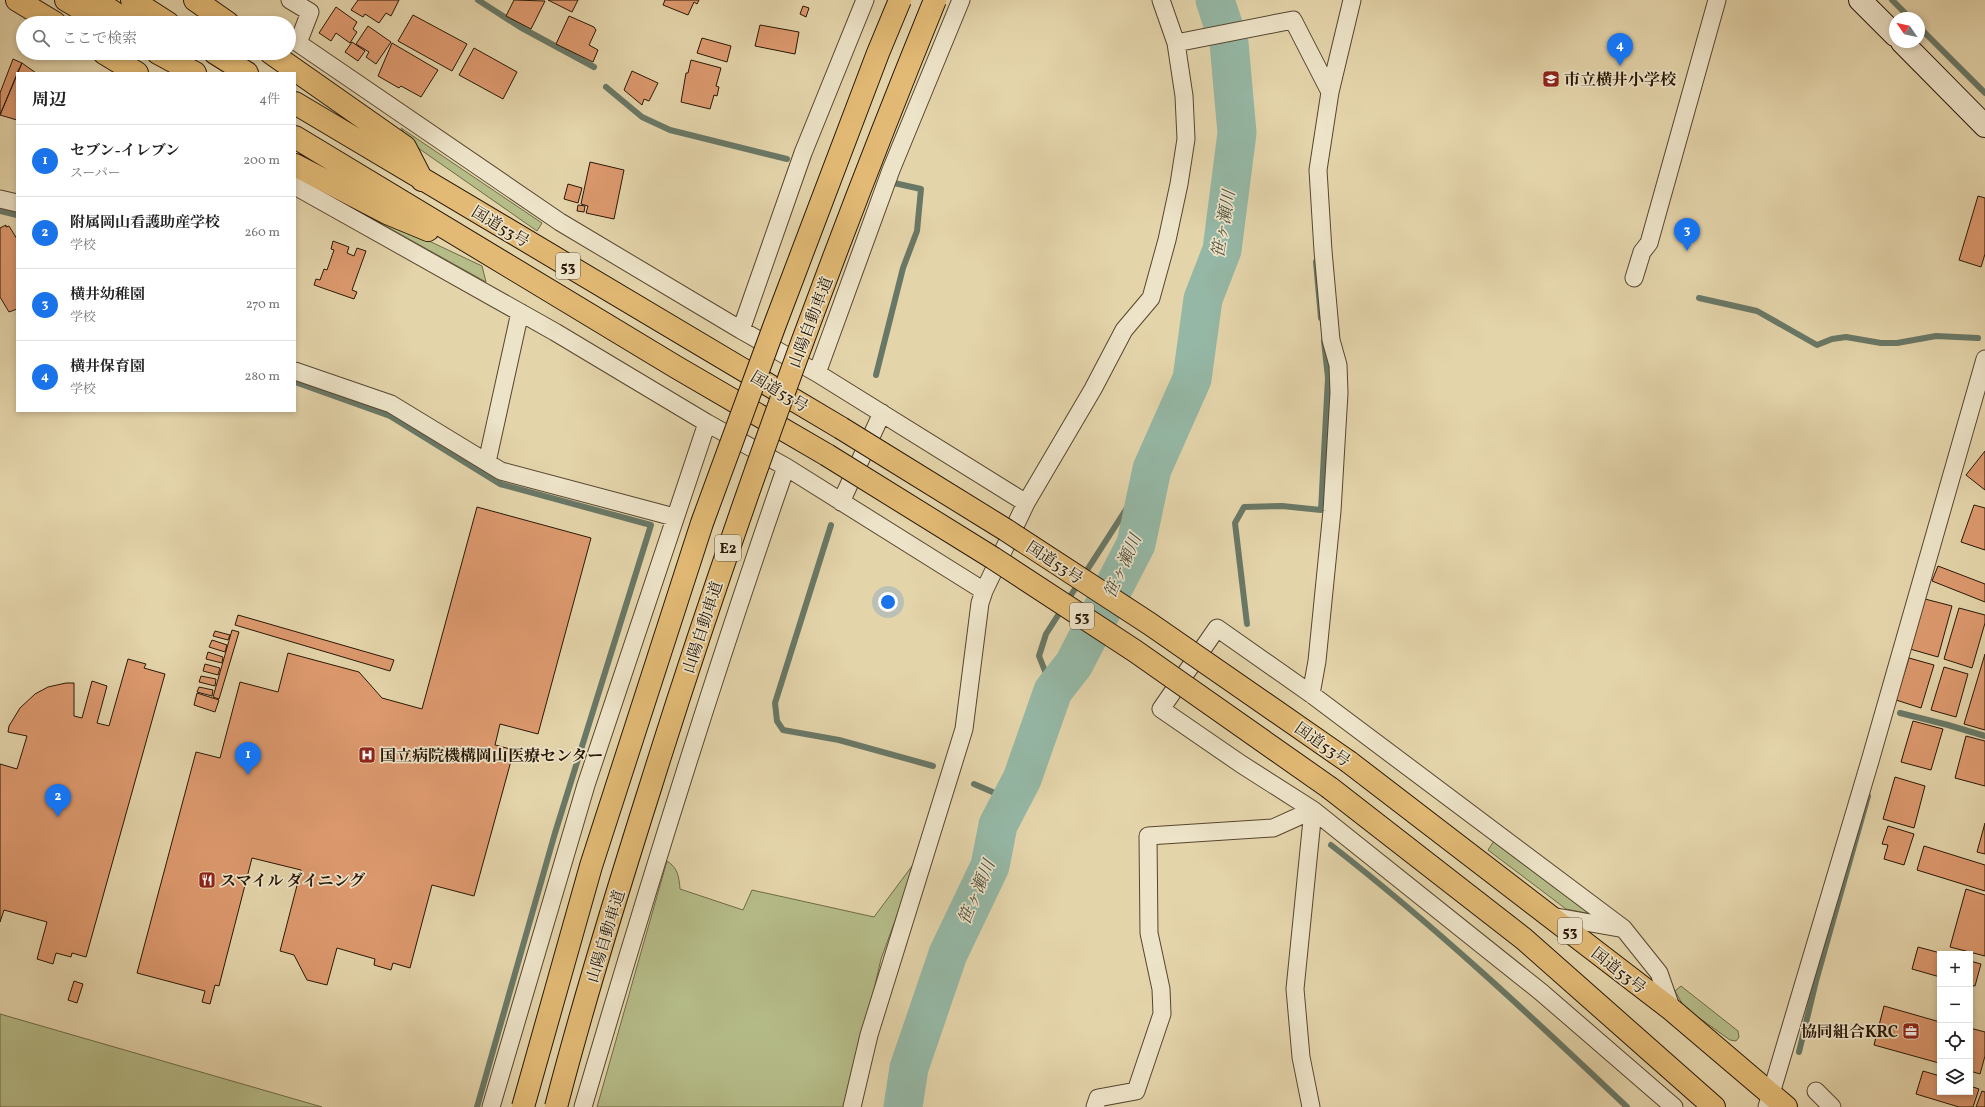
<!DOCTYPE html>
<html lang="ja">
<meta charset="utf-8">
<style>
body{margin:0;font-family:Vollkorn,"Noto Serif JP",serif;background:#f6f6f6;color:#222}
.controls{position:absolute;right:12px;bottom:12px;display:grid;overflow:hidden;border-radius:0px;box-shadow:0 2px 6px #0003}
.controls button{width:36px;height:36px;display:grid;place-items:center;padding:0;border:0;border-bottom:1px solid #e0e0e0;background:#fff;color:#222;font:20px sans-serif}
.compass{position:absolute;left:1889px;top:12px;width:36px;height:36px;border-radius:50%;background:#fff;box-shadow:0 2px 6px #0003;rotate:304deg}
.you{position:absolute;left:888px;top:602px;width:14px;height:14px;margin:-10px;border:3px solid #fff;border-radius:50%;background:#1a73e8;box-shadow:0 0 0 6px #1a73e833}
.badge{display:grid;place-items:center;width:26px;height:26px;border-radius:50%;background:#1a73e8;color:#fff;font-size:13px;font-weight:700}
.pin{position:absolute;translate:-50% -33px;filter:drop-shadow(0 1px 2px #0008)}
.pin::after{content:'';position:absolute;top:21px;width:14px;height:12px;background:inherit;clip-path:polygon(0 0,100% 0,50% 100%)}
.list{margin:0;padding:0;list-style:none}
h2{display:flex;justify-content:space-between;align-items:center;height:52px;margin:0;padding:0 16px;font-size:17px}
h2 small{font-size:13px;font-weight:400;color:#767676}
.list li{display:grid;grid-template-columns:26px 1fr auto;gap:12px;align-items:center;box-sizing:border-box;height:72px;padding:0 16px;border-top:1px solid #e0e0e0}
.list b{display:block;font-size:15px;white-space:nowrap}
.list p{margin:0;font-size:13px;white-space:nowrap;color:#767676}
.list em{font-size:13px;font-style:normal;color:#767676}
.icon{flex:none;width:22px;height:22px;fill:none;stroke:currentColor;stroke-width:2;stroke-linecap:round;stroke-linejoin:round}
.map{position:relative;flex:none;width:1985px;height:1107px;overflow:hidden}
.search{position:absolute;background:#fff;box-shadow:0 2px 6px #0003;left:16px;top:16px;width:280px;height:44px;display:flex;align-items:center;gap:10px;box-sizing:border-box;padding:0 14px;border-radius:22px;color:#767676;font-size:15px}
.panel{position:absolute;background:#fff;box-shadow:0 2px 6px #0003;left:16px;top:72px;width:280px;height:340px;border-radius:0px}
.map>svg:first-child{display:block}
.green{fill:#b5bc88;stroke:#6e6a47}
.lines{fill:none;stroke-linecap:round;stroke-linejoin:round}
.stream{stroke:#697866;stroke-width:6}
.river{stroke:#95b8a6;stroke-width:39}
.building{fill:#dd996e;stroke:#281706}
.street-casing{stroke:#57462f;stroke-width:19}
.secondary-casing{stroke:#281706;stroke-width:24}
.highway-casing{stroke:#281706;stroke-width:24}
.street{stroke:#ede3c8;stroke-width:17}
.secondary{stroke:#ede3c8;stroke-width:22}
.highway{stroke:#e2ba75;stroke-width:22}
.highway-bridge-casing{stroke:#281706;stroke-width:24;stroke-linecap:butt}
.highway-bridge{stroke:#e2ba75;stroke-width:22}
.labels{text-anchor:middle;stroke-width:3.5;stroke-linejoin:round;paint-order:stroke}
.shield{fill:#ede3c8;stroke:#635440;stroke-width:1}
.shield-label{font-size:15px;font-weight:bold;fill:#281706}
.poi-label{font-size:16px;font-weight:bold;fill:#281706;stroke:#ede3c8;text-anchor:start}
.street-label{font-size:16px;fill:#281706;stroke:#ede3c8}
.water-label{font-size:17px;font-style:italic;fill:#4e4f3e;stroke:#ede3c8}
</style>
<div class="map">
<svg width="1985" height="1107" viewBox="0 0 1985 1107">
<rect width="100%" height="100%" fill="#e4d4aa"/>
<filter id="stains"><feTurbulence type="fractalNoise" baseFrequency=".005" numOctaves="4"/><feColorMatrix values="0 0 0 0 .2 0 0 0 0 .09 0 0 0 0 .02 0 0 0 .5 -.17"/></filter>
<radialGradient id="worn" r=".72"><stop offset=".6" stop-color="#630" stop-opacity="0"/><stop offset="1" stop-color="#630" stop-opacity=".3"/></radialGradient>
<path class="green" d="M 401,128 L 542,223 L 537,231 L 411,143 Z
M 359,208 L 482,266 L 486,282 L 357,210 Z
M 1496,838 L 1596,915 L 1566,909 L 1488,850 Z
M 918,858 L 881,959 L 847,1107 L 597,1107 L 667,861 C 678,868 679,877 680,889 L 743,910 L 752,890 L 874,917 Z
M 1681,986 L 1738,1031 L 1739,1037 L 1736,1041 L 1730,1040 L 1684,1007 L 1675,991 Z
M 0,1014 L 322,1107 L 0,1107 Z"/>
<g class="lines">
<path class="stream" d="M 478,0 L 520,27 L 594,67
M 1892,0 L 1910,18
M 1919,27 L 1985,93
M 606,87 L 642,117 L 670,130 L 787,159
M 0,211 L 17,215
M 1316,262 L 1321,318
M 1699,298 L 1757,311 L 1817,345 L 1832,339 L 1846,337 L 1881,343 L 1897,343 L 1936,336 L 1978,338
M 876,375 L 903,268 L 917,231 L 921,189 L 894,183
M 295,382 L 390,416 L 500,484 L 651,525 L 555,833 L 477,1107
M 831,525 L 775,703 L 777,721 L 783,730 L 839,740 L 933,766
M 1247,624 L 1235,523 L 1244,507 L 1282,506 L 1321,510 L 1328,378 L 1324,341
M 1053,691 L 1039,656 L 1046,634 L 1152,469
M 1900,713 L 1948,725 L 1985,736
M 974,784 L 1011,800
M 1331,845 C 1435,926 1531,1016 1627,1107
M 1799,1052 L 1816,981 L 1868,796"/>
<path class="river" d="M 903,1107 L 909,1068 L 948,954 L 990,866 L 998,825 L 1022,779 L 1053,691 L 1074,664 L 1136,544 L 1152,469 L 1192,379 L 1203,299 L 1222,250 L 1237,133 L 1229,43 L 1215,0"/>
</g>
<path class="building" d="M 358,0 L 399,0 L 391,16 L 386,13 L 379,23 L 365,14 L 363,17 L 351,10 Z
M 514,0 L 545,1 L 531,29 L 506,16 Z
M 548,0 L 578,0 L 572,12 Z
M 665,0 L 699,0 L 697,4 L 694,2 L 688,15 L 663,5 Z
M 803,6 L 809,8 L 806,17 L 800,14 Z
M 336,7 L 357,22 L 353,29 L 357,32 L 350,43 L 336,33 L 331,41 L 319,33 Z
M 413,15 L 467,44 L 452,71 L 398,41 Z
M 569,16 L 594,27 L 596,30 L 589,45 L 598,50 L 593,62 L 556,44 Z
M 760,25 L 799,32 L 795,54 L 755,46 Z
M 368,26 L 391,42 L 376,64 L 366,57 L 369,52 L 356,44 Z
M 702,38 L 731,46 L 727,62 L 697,53 Z
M 352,42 L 365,51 L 358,61 L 345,52 Z
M 392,43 L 438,70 L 421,97 L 401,86 L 399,88 L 378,76 Z
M 474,48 L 517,72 L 503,99 L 459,75 Z
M 13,59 L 22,63 L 0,115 L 0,93 Z
M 691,60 L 721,68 L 716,86 L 719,87 L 717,96 L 714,95 L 710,109 L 681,102 L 686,73 L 688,73 Z
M 22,63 L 36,73 L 17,73 Z
M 632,71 L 658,83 L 649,101 L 644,99 L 642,105 L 624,90 Z
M 17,74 L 17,120 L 0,115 Z
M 590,162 L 624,170 L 614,219 L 586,213 L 588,206 L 581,204 Z
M 568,184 L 582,188 L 578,203 L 564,199 Z
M 1978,196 L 1985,198 L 1985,254 L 1981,267 L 1959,260 Z
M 578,205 L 585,206 L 584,212 L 577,211 Z
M 6,225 L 6,227 L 9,226 L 17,239 L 17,309 L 9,312 L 0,297 L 0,228 Z
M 333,241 L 349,247 L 347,253 L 354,256 L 357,248 L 366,251 L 352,290 L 357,292 L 354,299 L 314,285 L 316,279 L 320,280 L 324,269 L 327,270 L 334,250 L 331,249 Z
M 1985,451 L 1985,490 L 1966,475 Z
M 1974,505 L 1985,508 L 1985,550 L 1961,542 Z
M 477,507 L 591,538 L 538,734 L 500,724 L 495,745 L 514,750 L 474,896 L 432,885 L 410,968 L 393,963 L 391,970 L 374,965 L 375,959 L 337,948 L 327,985 L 307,980 L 294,955 L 280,951 L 301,870 L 252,858 L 219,986 L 215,985 L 210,1004 L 202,1002 L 205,991 L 137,973 L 196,752 L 220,758 L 240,682 L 278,692 L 288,653 L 359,672 L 382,698 L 422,709 Z
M 1938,566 L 1985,584 L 1985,602 L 1932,581 Z
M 1925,599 L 1952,606 L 1938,657 L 1910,649 Z
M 1959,608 L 1985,615 L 1985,623 L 1972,668 L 1944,659 Z
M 238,615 L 394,660 L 390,671 L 235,625 Z
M 232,630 L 239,632 L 219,699 L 213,697 Z
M 215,631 L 230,635 L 228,640 L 213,636 Z
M 212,640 L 227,645 L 225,652 L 209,647 Z
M 208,652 L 223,657 L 222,663 L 206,659 Z
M 1985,654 L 1985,730 L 1964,724 Z
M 1909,658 L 1934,665 L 1921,708 L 1896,700 Z
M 128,659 L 146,664 L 144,668 L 165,674 L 86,957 L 72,953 L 71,957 L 56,953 L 53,964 L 37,959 L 47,922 L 4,910 L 0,922 L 0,764 L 17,769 L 27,736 L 8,732 L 9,726 L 20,708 L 35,694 L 48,687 L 66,683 L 74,683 L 74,716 L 82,718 L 92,681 L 107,686 L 97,723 L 109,726 Z
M 205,664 L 220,668 L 218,675 L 203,671 Z
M 1944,667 L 1968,674 L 1956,717 L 1931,710 Z
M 201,676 L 216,679 L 215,686 L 199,682 Z
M 199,687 L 213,690 L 212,696 L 197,692 Z
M 197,693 L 219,700 L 215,712 L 194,705 Z
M 1913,721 L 1943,729 L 1931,770 L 1901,762 Z
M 1966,736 L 1985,741 L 1985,786 L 1955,778 Z
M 1895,777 L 1925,786 L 1914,828 L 1883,819 Z
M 1985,823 L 1985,854 L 1977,852 Z
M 1888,826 L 1914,834 L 1904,865 L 1884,859 L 1888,845 L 1882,844 Z
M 1924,846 L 1985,865 L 1985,891 L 1917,870 Z
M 1966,889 L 1985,895 L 1985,956 L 1950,947 Z
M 1918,947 L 1944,954 L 1940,954 L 1940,977 L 1912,969 Z
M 1970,961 L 1981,964 L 1975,986 L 1970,985 Z
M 74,981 L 83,984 L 77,1003 L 68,1000 Z
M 1884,1006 L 1940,1022 L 1939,1063 L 1874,1045 Z
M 1970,1028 L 1985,1032 L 1985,1056 L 1980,1074 L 1970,1071 Z
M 1923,1071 L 1940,1076 L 1940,1092 L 1970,1092 L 1970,1086 L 1979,1089 L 1973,1107 L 1959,1107 L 1916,1094 Z
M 1982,1091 L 1985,1092 L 1985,1107 L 1976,1107 Z"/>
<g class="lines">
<g class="street-casing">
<path id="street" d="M 290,0 L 310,12 L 298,43 L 560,222 L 741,330 L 817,373 L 1026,503
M 1176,43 L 1293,20 L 1330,92
M 295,186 L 555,332 L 707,423 L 586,785 L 491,1107
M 0,199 L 17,203
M 1634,278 L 1642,252 L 1649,243 L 1717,0
M 741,330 L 803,153 L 865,0
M 295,371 L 391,404 L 501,471 L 674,517
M 817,373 L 891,170 L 961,0
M 487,462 L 520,312
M 786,467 L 984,591
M 841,502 L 882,413
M 1311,694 L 1317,661 L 1332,511 L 1339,393 L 1338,365 L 1331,340 L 1323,251 L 1318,170 L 1330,92 L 1352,0
M 1551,916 L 1619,928
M 1816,1091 L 1832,1107
M 583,1107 C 646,892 712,679 786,467 L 707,423
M 852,1107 L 869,1035 L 964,729 L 980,603 L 984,591 L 1026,503 L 1093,389 L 1124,330 L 1151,298 L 1167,240 L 1179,184 L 1186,139 L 1184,96 L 1176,43 L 1161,0
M 1095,1107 L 1098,1098 L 1136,1091 L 1162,1014 L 1161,989 L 1149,933 L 1148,836 L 1273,828 L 1313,810 L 1541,992 L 1674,1107
M 1311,1107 L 1301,1057 L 1295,989 L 1313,810 L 1241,764 L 1161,709 L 1217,628 L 1311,694 L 1623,928 L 1659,973 L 1672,1010
M 1767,1107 L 1870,761 L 1985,359"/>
</g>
<g class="secondary-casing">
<path id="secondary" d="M 1860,0 L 1895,35
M 1902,42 L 1985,126"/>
</g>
<g class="highway-casing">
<path id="highway" d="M 17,0 L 55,23
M 66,0 L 105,23
M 95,0 L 130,23
M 132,0 L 168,23
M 195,0 L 228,23
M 104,53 L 137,73
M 158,53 L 195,73
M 215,53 L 247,73
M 271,53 L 405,147 L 422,180
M 295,103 L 841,428
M 295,137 L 676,367 L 827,455
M 295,165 L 387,213 L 428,230
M 1349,762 L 1672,1010 L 1786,1107
M 1330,788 L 1524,939 L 1714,1107"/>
</g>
<use href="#street" class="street"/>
<use href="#secondary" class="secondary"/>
<use href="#highway" class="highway"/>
<g class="highway-bridge-casing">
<path id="highway-bridge" d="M 841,428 L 1006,530 L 1150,624 L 1349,762
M 827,455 L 993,558 L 1135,651 L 1330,788
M 523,1107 L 591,866 L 702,523 L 774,327 L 878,53 L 900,0
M 556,1107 C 584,999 617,892 651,785 C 734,520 830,258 935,0"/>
</g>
<use href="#highway-bridge" class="highway-bridge"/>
</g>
<defs>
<g id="school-square" transform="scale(0.9)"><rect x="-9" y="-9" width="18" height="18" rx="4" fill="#8f2418" stroke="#ede3c8"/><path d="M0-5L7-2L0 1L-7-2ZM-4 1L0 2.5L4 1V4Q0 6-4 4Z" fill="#fff"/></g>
<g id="hospital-square" transform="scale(0.9)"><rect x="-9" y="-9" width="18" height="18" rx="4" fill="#8f2418" stroke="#ede3c8"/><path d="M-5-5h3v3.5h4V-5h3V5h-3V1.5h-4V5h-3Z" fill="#fff"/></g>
<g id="restaurant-square" transform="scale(0.9)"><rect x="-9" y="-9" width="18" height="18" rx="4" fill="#8f2418" stroke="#ede3c8"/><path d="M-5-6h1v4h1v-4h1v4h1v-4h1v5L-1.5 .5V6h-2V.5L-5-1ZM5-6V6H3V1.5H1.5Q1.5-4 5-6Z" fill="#fff"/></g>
<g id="office-square" transform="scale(0.9)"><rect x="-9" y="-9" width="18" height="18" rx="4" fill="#8f2418" stroke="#ede3c8"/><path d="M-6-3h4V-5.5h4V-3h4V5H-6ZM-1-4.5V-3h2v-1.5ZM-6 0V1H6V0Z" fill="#fff"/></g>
</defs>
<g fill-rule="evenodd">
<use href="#school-square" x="1551" y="79"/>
<use href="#hospital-square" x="367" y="755"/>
<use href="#restaurant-square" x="207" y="880"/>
<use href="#office-square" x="1911" y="1031"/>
</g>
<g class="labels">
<g class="shield">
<rect x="556" y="253" width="24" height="26" rx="3"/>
<rect x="715" y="535" width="26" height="26" rx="3"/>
<rect x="1070" y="603" width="24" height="26" rx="3"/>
<rect x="1558" y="918" width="24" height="26" rx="3"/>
</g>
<g class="shield-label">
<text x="568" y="271">53</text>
<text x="728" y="553">E2</text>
<text x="1082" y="621">53</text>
<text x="1570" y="936">53</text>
</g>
<g class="poi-label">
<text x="1564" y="85">市立横井小学校</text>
<text x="380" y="761">国立病院機構岡山医療センター</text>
<text x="220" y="886">スマイル ダイニング</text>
<text x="1898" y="1037" text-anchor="end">協同組合KRC</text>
</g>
<g class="street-label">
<text transform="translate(501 226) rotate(31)" y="6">国道53号</text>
<text transform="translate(810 322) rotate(-69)" y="6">山陽自動車道</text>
<text transform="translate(780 391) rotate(31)" y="6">国道53号</text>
<text transform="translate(1055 562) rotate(33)" y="6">国道53号</text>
<text transform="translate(702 627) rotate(-72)" y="6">山陽自動車道</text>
<text transform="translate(1323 744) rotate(35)" y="6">国道53号</text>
<text transform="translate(605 936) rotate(-73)" y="6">山陽自動車道</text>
<text transform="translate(1619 970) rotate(38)" y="6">国道53号</text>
</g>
<g class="water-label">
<text transform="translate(1223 224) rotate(-80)" y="6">笹ヶ瀬川</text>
<text transform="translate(1122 566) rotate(-66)" y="6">笹ヶ瀬川</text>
<text transform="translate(976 892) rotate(-67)" y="6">笹ヶ瀬川</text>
</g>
</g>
<rect width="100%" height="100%" filter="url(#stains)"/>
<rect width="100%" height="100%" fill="url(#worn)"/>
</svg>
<div class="controls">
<button>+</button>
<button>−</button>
<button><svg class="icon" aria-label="locate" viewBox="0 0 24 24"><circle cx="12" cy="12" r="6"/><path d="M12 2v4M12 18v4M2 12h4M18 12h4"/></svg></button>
<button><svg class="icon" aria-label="layers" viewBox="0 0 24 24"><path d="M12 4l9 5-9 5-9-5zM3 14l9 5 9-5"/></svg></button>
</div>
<svg class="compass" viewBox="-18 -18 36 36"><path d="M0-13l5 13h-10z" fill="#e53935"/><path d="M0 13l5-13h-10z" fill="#767676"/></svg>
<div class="you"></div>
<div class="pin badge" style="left:248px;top:775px">1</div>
<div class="pin badge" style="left:58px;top:817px">2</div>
<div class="pin badge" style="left:1687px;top:251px">3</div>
<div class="pin badge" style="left:1620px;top:66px">4</div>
<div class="search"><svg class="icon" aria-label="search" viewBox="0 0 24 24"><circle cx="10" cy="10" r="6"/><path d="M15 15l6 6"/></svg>ここで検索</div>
<section class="panel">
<h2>周辺<small>4件</small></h2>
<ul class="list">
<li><span class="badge">1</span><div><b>セブン-イレブン</b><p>スーパー</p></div><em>200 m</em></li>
<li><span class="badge">2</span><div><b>附属岡山看護助産学校</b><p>学校</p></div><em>260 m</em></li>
<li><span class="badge">3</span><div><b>横井幼稚園</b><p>学校</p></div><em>270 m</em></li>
<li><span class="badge">4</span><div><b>横井保育園</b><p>学校</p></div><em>280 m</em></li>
</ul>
</section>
</div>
